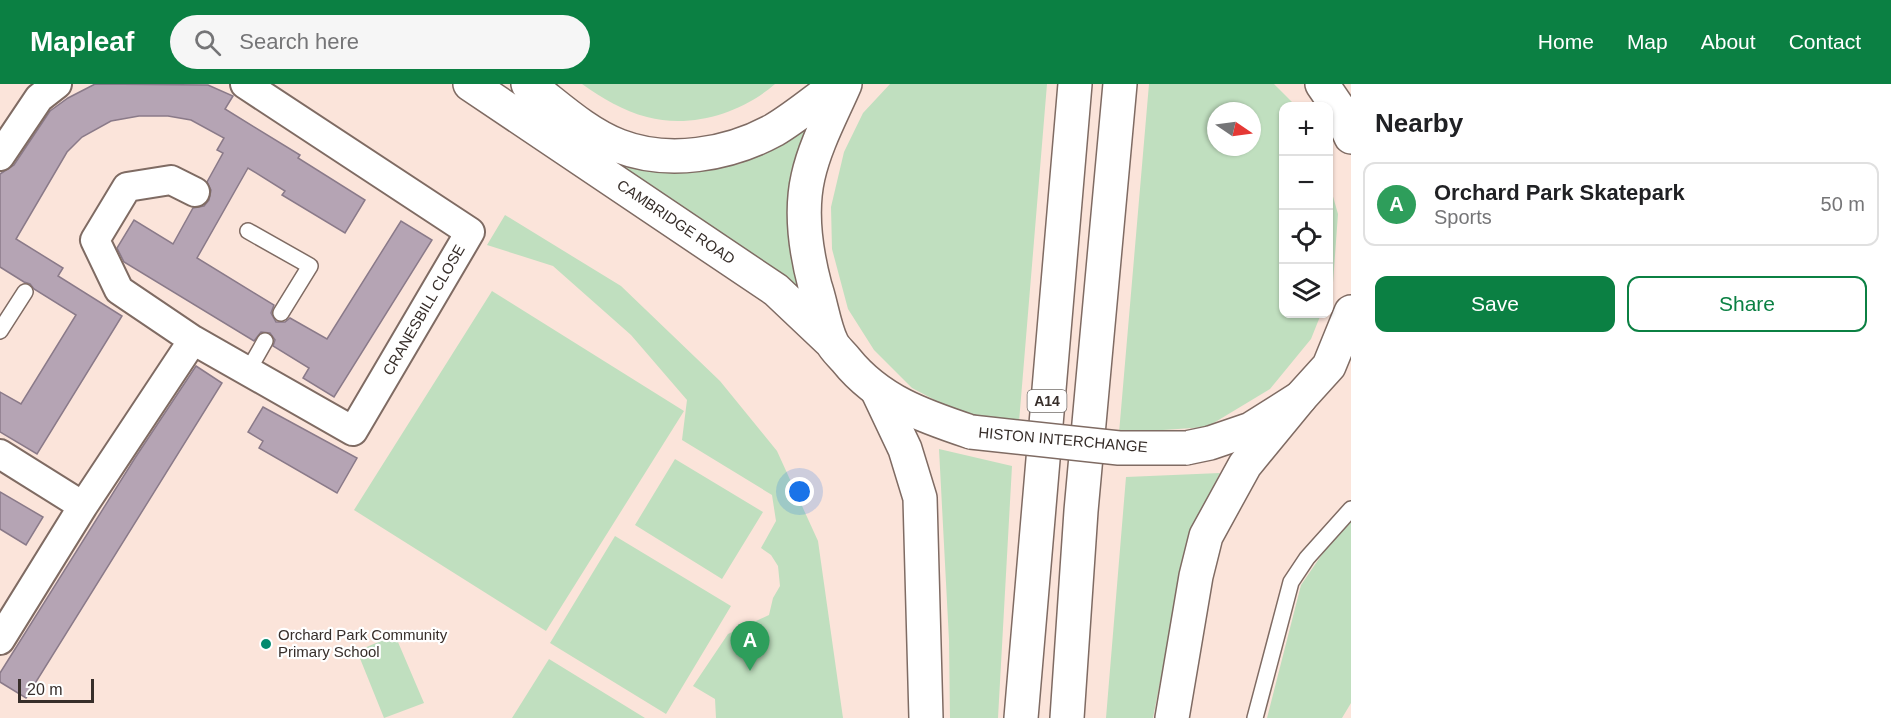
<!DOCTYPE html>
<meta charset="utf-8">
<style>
body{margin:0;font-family:Helvetica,sans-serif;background:#f6f6f6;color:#202124}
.controls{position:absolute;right:18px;top:18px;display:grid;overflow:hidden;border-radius:12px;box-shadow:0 2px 4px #0004}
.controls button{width:54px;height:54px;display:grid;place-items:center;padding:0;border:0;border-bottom:2px solid #e0e0e0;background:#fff;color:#202124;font:30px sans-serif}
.compass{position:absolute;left:1207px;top:18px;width:54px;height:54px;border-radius:50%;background:#fff;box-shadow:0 2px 4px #0004;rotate:103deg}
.scale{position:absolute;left:18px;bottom:15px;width:76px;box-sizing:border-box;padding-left:6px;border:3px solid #372e2a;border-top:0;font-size:16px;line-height:21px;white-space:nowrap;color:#372e2a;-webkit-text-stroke:4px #fff;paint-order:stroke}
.you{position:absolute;left:800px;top:408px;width:21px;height:21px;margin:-15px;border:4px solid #fff;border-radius:50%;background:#1a73e8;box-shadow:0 0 0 9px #1a73e833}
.badge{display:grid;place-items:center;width:39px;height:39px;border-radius:50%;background:#0b8043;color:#fff;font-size:20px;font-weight:700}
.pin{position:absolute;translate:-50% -50px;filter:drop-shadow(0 2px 3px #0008)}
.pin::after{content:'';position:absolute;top:32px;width:21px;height:18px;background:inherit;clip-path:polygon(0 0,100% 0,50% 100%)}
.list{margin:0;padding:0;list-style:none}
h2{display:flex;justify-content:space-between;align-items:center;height:78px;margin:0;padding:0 24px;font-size:26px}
h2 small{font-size:20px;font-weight:400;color:#757577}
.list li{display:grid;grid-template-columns:39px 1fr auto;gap:18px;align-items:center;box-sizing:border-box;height:84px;margin:0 12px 12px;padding:0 12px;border:2px solid #e0e0e0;border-radius:12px}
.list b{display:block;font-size:22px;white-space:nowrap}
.list p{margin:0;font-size:20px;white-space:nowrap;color:#757577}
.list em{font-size:20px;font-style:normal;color:#757577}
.actions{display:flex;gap:12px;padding:18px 24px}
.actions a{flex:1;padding:14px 0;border:2px solid #0b8043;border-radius:12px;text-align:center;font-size:21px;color:#0b8043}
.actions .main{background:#0b8043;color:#fff}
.icon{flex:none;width:33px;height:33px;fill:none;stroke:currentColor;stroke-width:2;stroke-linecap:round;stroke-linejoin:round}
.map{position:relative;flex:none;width:1351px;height:634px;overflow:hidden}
header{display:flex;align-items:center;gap:36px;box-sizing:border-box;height:84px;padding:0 30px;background:#0b8043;color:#fff}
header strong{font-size:28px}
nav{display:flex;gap:33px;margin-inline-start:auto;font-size:21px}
.search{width:420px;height:54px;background:#f6f6f6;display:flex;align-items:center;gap:15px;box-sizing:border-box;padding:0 21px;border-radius:33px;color:#757577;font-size:22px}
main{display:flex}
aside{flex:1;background:#fff}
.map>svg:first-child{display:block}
.green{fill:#c0dfbf;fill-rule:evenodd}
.building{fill:#b5a4b4;stroke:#8a7a89;stroke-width:1.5}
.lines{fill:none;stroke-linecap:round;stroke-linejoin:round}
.lane-casing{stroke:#7f6b63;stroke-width:18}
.street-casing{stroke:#7f6b63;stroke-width:32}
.secondary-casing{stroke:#7f6b63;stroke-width:36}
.highway-casing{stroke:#7f6b63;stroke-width:36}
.lane{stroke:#fff;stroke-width:15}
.street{stroke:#fff;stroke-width:28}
.secondary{stroke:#fff;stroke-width:33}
.highway{stroke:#fff;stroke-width:33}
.secondary-bridge-casing{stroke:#7f6b63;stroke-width:36;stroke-linecap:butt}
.secondary-bridge{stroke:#fff;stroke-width:33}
.poi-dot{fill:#038a6f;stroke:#fff;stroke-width:2}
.labels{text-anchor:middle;stroke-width:4.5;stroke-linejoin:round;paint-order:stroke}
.shield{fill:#fff;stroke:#736d6a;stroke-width:1.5}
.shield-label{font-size:14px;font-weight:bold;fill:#372e2a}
.street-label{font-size:15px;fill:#372e2a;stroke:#fff}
.poi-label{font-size:15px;fill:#372e2a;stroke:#fff;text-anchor:start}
</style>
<header>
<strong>Mapleaf</strong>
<div class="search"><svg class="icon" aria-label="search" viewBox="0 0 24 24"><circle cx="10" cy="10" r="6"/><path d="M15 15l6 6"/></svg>Search here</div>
<nav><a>Home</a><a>Map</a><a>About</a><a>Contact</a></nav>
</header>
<main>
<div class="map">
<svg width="1351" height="634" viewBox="0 0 1351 634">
<rect width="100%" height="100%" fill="#fbe4da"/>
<path class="green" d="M 582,0 L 775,0 C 742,29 691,45 647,33 C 623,27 602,14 582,0 Z
M 890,0 L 1047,0 L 1019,338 L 969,334 L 912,304 L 874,266 L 848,225 L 832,165 L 831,123 L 844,68 L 863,29 Z
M 1149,0 L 1274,0 L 1296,22 L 1284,22 L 1284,230 L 1321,230 L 1311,255 L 1270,305 L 1207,343 L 1119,349 ZM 1216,27 L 1252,27 L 1252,63 L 1216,63 Z
M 815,30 L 802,203 L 799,207 L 594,68 L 679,88 L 740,80 L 774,61 Z
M 1328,95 L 1338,130 L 1333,199 L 1329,210 Z
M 505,131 L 621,202 L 720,297 L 777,367 L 818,457 L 843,634 L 716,634 L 715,615 L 693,602 L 728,550 L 769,531 L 773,514 L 780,502 L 778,482 L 771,471 L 761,464 L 776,437 L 772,411 L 682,356 L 687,316 L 631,251 L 553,182 L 487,161 Z
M 492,207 L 684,327 L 546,547 L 354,426 Z
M 939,365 L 1012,382 L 998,634 L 950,634 L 949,556 Z
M 675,375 L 763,428 L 722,495 L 635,441 Z
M 1220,389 L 1204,421 L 1184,475 L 1153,634 L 1106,634 L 1126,393 Z
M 1351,437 L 1351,619 L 1342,634 L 1267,634 L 1301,501 L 1325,466 Z
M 615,452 L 731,522 L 666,630 L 550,559 Z
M 395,551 L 424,619 L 384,634 L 357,567 Z
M 549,575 L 645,634 L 512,634 Z"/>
<path class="building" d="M 95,0 L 208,1 L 233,12 L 225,25 L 300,71 L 298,74 L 365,116 L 345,149 L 282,111 L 285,107 L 248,84 L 197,174 L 274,221 L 271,229 L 276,238 L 285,238 L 290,234 L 327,255 L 401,137 L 432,156 L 334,313 L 303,294 L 309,284 L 273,262 L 275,256 L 270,249 L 261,248 L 254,257 L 124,178 L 117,164 L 134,136 L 173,160 L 193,124 L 204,122 L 209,116 L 211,106 L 207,98 L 223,69 L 217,66 L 224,54 L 191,36 L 168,32 L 139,32 L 111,37 L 82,53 L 67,68 L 16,155 L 63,184 L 58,192 L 122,232 L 37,370 L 0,348 L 0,308 L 21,320 L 76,231 L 34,205 L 30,200 L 24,198 L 0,183 L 0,90 L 14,81 L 50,27 L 68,14 Z
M 196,282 L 222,299 L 26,614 L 0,598 L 0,589 L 135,374 Z
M 263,323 L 357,374 L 337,409 L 259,364 L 263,357 L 248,348 Z
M 0,408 L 43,433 L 26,461 L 0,445 Z"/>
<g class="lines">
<g class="lane-casing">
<path id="lane" d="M 248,147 L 310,182 L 281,229
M 0,247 L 25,208
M 248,287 L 265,257
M 1255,634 L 1291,498 L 1307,474 L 1351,425"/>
</g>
<g class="street-casing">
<path id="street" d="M 0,72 L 39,14 L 57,0
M 193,256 L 119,206 L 95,156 L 127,103 L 171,96 L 195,108
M 0,370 L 83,422
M 0,556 L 83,422 L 193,256 L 353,347 L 470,148 L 245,0"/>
</g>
<g class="secondary-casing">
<path id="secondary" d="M 470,0 L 776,206 L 832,259
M 528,0 C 556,21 585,49 619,62 C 668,81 728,71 774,46 C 796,33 817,15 838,0
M 845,0 C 832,30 815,61 808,93 C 800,128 806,168 815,202 C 821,219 824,243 832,259 C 835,265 842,271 846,276 C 879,317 923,332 971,348
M 1322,0 L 1337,22 L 1351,53
M 1186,364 L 1210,359 L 1251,345 L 1300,314 L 1329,282 L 1351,228"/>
</g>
<g class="highway-casing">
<path id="highway" d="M 878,308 L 905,365 L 920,414 L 926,634
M 1021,634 L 1075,0
M 1067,634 L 1081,427 L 1120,0
M 1172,634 L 1196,492 L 1206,452 L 1245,381 L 1300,314"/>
</g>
<use href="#lane" class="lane"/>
<use href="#street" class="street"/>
<use href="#secondary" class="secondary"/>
<use href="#highway" class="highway"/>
<g class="secondary-bridge-casing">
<path id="secondary-bridge" d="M 971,348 L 1119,364 L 1186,364"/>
</g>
<use href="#secondary-bridge" class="secondary-bridge"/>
</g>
<circle class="poi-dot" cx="266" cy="560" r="6"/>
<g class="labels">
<rect class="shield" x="1027.5" y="306" width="39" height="22" rx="4.5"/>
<g class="shield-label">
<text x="1047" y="322">A14</text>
</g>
<g class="street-label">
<text transform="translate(676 138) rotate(34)" y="5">CAMBRIDGE ROAD</text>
<text transform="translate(424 226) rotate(-60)" y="5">CRANESBILL CLOSE</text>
<text transform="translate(1063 356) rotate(5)" y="5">HISTON INTERCHANGE</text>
</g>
<g class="poi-label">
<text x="278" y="556">Orchard Park Community<tspan x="278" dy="17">Primary School</tspan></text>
</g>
</g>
</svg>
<div class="controls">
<button>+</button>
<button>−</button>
<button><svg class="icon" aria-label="locate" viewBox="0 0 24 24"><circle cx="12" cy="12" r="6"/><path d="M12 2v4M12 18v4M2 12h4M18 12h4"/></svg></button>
<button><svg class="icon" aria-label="layers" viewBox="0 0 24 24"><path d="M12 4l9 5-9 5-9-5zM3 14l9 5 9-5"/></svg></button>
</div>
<svg class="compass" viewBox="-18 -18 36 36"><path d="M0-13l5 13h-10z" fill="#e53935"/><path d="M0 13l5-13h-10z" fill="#757577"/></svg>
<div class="scale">20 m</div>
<div class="you"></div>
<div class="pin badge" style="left:750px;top:587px;background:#2e9e5b">A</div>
</div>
<aside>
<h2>Nearby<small></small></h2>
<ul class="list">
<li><span class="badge" style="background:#2e9e5b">A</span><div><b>Orchard Park Skatepark</b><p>Sports</p></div><em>50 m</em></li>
</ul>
<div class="actions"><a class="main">Save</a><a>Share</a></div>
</aside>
</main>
